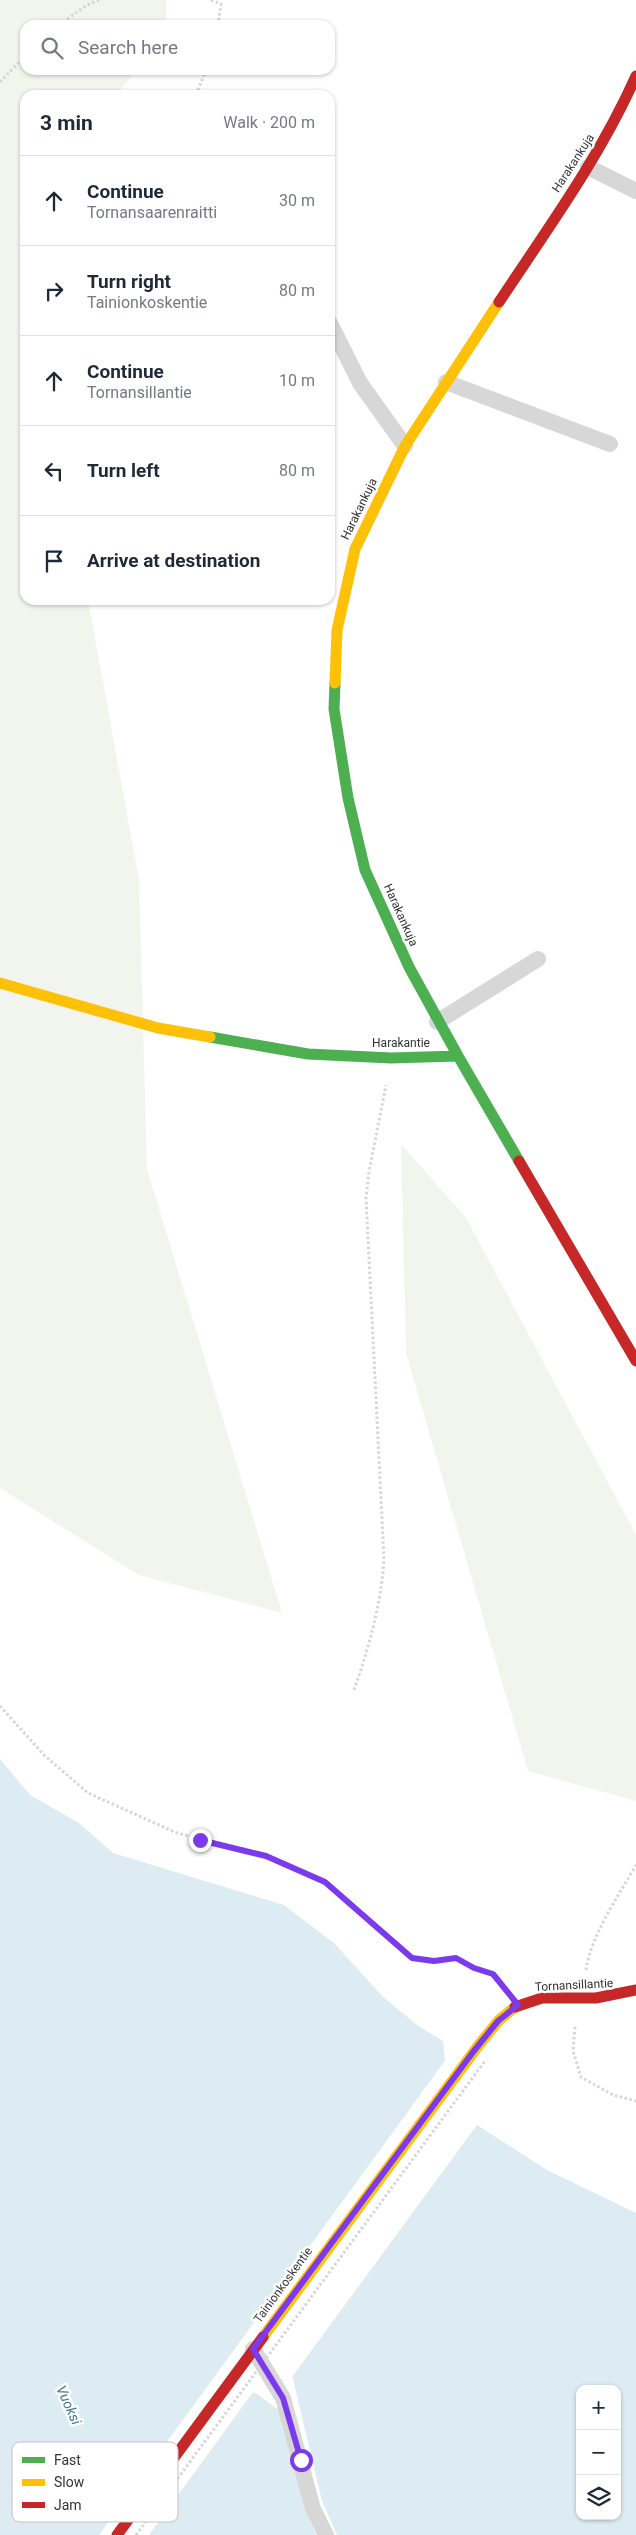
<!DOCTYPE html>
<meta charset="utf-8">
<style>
body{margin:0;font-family:Roboto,sans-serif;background:#f2f2f3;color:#1f2937}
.controls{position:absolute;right:15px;bottom:15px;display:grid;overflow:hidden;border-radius:10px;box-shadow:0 1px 4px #0004}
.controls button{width:45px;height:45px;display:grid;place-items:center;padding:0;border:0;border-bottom:1px solid #e0e1e3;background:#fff;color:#1f2937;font:25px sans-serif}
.stop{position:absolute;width:15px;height:15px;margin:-11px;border:4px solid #7c3aed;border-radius:50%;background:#fff}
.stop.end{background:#7c3aed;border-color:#fff;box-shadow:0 1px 5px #0008}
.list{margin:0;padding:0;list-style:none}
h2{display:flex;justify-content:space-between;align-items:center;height:65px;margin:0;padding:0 20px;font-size:21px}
h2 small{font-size:16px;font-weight:400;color:#747a83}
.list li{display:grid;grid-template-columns:32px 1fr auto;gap:15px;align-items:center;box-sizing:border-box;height:90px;padding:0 20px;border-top:1px solid #e0e1e3}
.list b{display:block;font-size:19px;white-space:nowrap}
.list p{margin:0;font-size:16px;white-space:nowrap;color:#747a83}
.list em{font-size:16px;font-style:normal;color:#747a83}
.icon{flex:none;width:28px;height:28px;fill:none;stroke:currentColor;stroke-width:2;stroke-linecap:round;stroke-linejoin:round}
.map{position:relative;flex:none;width:636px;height:2535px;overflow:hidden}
.search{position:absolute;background:#fff;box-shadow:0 1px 4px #0004;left:20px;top:20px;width:315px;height:55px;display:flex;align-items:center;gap:12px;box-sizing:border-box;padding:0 18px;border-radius:15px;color:#747a83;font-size:19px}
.panel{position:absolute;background:#fff;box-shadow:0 1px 4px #0004;left:20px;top:90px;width:315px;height:515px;border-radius:15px}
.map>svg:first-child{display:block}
.green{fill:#f1f5ed}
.water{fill:#ddebf3;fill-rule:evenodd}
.pier{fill:#fff}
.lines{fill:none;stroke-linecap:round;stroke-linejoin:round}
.path{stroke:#d6d6d6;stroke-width:3;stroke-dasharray:2.5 2.5;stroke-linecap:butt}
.lane{stroke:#d7d7d7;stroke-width:16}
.fast{stroke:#4caf50;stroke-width:11}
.slow{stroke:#ffc107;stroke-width:11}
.jam{stroke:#c62828;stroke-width:11}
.path-bridge{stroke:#d6d6d6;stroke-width:3;stroke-dasharray:2.5 2.5;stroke-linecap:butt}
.route{stroke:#7c3aed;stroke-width:6}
.labels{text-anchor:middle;stroke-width:5;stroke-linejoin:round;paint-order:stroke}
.street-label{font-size:12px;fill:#333;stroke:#fff}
.water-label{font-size:14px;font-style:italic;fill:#3f7597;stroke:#fff}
.key{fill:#fff;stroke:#c2c2c2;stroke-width:1}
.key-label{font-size:14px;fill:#333}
</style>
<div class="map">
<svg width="636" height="2535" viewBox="0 0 636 2535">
<rect width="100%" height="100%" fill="#fff"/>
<path class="green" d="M 0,0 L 166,0 L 166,25 L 25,25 L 25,70 L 136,70 L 116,95 L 25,95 L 25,212 L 19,219 L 25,250 L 25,600 L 88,600 L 139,880 L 147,1169 L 282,1613 L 139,1575 L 0,1488 Z
M 401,1144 L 466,1218 L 636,1535 L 636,1801 L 528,1771 L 406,1353 Z"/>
<path class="water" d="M 0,1759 L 30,1795 L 79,1823 L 113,1853 L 284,1905 L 335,1944 L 383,1997 L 417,2025 L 443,2041 L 447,2080 L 477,2125 L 547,2170 L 636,2213 L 636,2535 L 337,2535 L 322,2501 L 288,2358 L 260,2396 L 282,2413 L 306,2512 L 316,2535 L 0,2535 ZM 580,2389 L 617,2389 L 617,2516 L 580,2516 Z"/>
<path class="pier" d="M 447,2058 L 449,2079 L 477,2125 L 292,2377 L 288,2358 L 260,2396 L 253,2392 L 149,2535 L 99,2535 Z"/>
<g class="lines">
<path class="path" d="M 211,0 L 221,4 L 218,25
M 59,25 L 87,5 L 99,0
M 0,82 L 25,56
M 196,95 L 206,70
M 354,1690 C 369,1647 381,1605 384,1559 L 366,1198 L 369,1172 L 386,1085
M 0,1706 L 44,1755 L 88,1793 L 177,1833 L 266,1856 L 298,1869 L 325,1882 L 412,1958 L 434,1961 L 456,1958 L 474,1968 L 493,1974 L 501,1983
M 586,1970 C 591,1935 619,1895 636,1865
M 575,2027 L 573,2051 L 581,2077 L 613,2095 L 636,2101"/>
<path class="lane" d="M 588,167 L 636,191
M 330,323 L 360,383 L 405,446
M 446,382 L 610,444
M 437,1022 L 538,959
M 253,2349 L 283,2398 L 313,2509 L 326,2535"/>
<path class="fast" d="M 335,683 L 334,709 L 348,798 L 365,870 L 409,967 L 458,1056
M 210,1037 L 308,1054 L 391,1058 L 458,1056 L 519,1161"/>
<path class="slow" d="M 335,683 L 337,630 L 355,549 L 405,446 L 499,302
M 0,983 L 158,1028 L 210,1037
M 263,2337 L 478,2046 L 499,2020 L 515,2007"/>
<path class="jam" d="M 499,302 C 548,228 600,157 636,76
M 519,1161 L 636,1361
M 515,2007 L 542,1998 L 596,1998 L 636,1990
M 117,2535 L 263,2337"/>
<path class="path-bridge" d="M 136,2535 L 485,2061"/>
</g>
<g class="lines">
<path class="route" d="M 200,1840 L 266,1856 L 325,1882 L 412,1958 L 434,1961 L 456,1958 L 474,1968 L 493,1974 L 518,2005 L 498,2021 L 473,2052 L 253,2349 L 283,2398 L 301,2460"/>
</g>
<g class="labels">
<g class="street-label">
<text transform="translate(573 163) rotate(-57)" y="4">Harakankuja</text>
<text transform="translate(359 509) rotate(-64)" y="4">Harakankuja</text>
<text transform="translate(401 915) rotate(66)" y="4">Harakankuja</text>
<text x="401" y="1047">Harakantie</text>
<text transform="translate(574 1985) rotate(-3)" y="4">Tornansillantie</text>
<text transform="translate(283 2285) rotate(-54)" y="4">Tainionkoskentie</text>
</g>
<g class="water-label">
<text transform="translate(69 2405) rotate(66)" y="5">Vuoksi</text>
</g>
</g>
<rect x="12" y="2442" width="166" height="80" rx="8" class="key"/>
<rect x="22" y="2457" width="23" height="6" fill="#4caf50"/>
<rect x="22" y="2479" width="23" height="7" fill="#ffc107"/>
<rect x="22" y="2502" width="23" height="6" fill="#c62828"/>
<g class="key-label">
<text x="54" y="2465">Fast</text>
<text x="54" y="2487">Slow</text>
<text x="54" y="2510">Jam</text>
</g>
</svg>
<div class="controls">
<button>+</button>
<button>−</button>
<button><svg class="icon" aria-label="layers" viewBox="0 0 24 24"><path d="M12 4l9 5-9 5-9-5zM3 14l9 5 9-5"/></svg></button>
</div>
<div class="stop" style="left:301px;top:2460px"></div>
<div class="stop end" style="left:200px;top:1840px"></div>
<div class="search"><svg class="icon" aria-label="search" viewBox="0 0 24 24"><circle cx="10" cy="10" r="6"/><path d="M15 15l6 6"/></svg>Search here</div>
<section class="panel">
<h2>3 min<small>Walk · 200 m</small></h2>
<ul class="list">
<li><svg class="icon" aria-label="ahead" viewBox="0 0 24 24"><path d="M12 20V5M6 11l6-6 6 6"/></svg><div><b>Continue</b><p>Tornansaarenraitti</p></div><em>30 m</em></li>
<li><svg class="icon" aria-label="right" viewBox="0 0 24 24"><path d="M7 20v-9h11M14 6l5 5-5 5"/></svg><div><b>Turn right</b><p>Tainionkoskentie</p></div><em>80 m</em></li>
<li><svg class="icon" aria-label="ahead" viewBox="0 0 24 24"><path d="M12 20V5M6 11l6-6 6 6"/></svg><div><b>Continue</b><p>Tornansillantie</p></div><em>10 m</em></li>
<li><svg class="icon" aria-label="left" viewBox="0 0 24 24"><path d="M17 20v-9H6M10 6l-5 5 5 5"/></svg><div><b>Turn left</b></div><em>80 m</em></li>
<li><svg class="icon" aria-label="arrive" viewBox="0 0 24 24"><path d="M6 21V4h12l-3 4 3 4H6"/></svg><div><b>Arrive at destination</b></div></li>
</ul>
</section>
</div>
